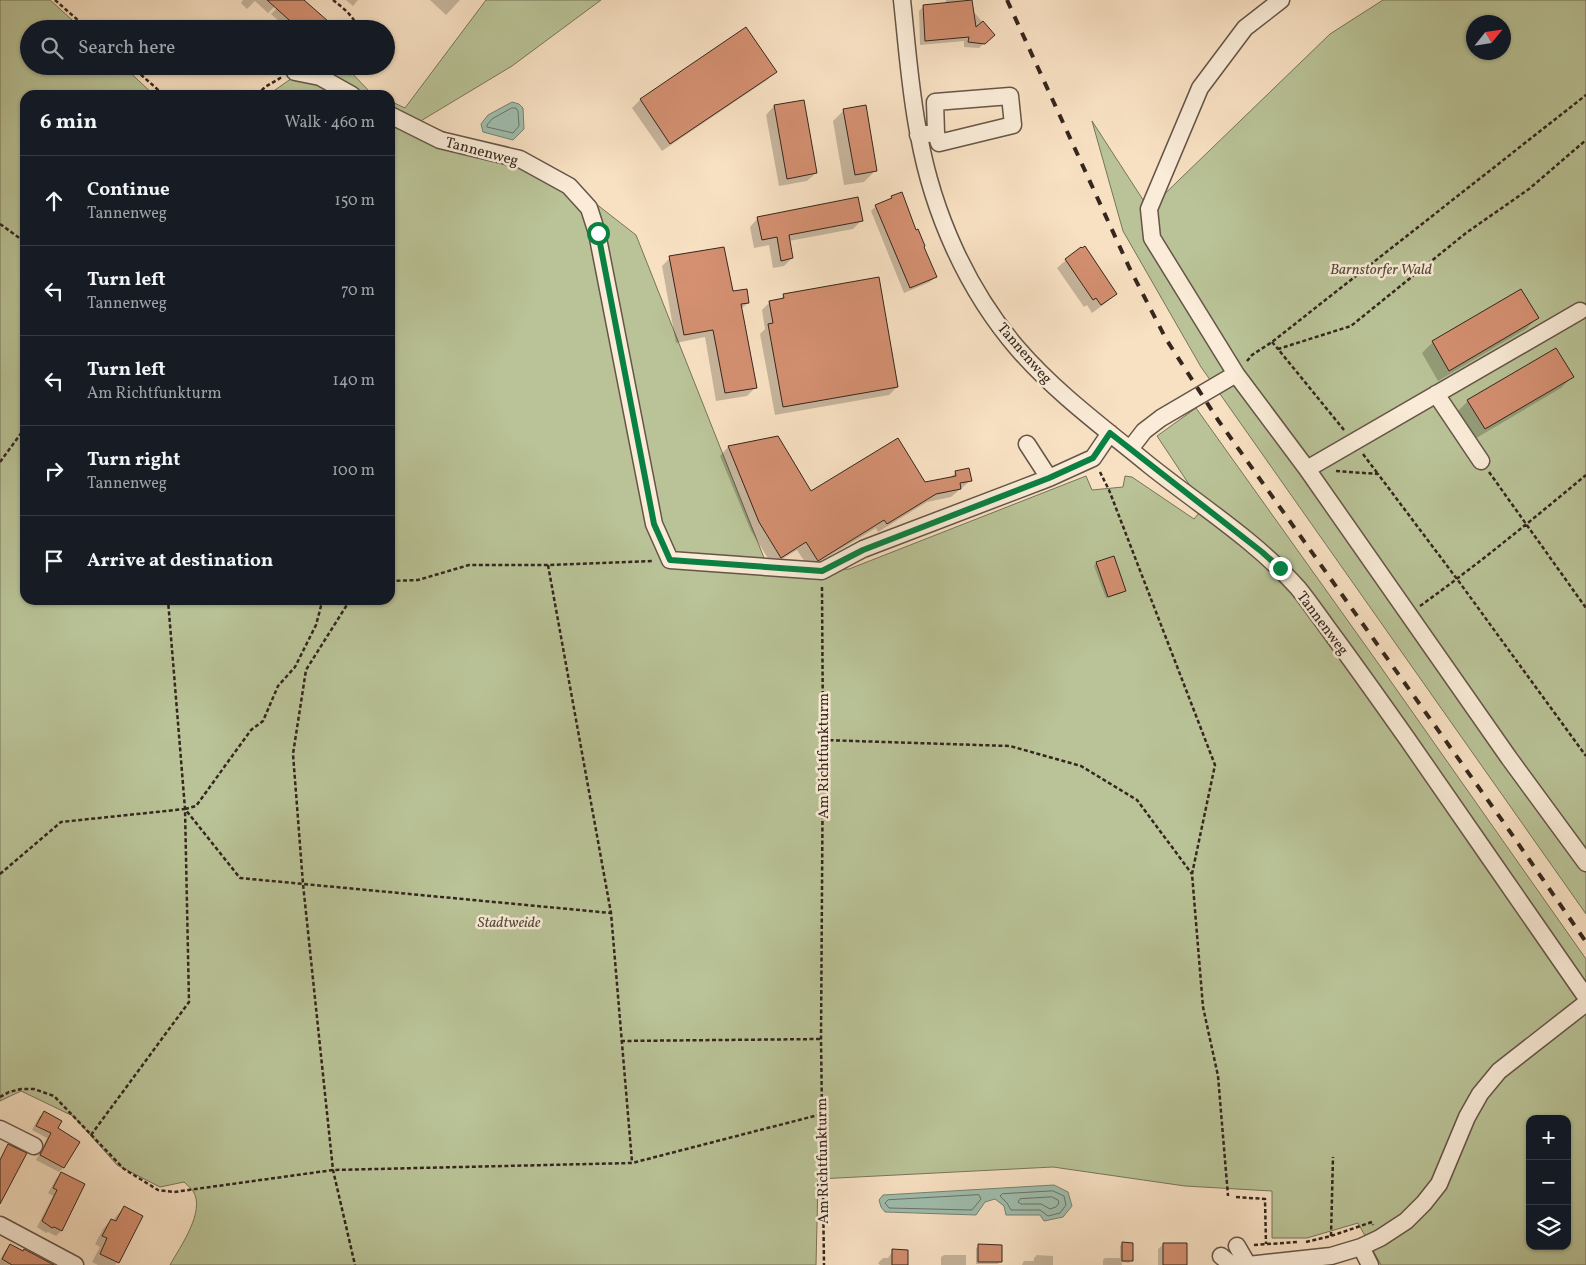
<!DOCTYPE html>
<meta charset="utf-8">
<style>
body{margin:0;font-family:Vollkorn,serif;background:#242831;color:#f1f3f6}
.controls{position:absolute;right:15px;bottom:15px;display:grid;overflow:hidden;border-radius:10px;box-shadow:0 1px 4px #0004}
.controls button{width:45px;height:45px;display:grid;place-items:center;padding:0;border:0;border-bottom:1px solid #363941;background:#171b24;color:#f1f3f6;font:25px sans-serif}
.compass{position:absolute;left:1466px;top:15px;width:45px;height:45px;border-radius:50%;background:#171b24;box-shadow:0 1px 4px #0004;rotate:60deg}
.stop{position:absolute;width:15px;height:15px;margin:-11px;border:4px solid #0b8043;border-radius:50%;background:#fff}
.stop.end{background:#0b8043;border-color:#fff;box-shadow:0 1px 5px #0008}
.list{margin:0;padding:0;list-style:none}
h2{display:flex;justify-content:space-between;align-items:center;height:65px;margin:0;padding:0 20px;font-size:21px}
h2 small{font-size:16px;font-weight:400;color:#9ea1a6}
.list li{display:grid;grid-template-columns:32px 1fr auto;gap:15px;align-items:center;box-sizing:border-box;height:90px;padding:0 20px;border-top:1px solid #363941}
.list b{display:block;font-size:19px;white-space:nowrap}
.list p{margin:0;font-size:16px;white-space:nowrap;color:#9ea1a6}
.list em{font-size:16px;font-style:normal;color:#9ea1a6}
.icon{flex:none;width:28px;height:28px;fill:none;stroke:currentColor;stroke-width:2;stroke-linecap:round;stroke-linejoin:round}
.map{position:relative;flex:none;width:1586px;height:1265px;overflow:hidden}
.search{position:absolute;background:#171b24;box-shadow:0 1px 4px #0004;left:20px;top:20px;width:375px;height:55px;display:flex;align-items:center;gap:12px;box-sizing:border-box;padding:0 18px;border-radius:28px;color:#9ea1a6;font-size:19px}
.panel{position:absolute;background:#171b24;box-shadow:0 1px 4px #0004;left:20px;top:90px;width:375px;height:515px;border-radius:15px}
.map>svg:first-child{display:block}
.green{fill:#b9c397;stroke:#77745a;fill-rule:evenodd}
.water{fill:#9fbeae;stroke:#758174}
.shadow{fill:#0003}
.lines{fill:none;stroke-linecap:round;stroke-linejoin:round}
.shore{stroke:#6a7266;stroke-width:1}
.building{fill:#d49071;stroke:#35261e}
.minor-casing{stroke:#665547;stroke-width:19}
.path{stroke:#35261e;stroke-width:2.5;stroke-dasharray:4 2.5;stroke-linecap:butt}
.minor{stroke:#faecd8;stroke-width:16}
.rail{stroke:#35261e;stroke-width:4;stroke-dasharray:9 9;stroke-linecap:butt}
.route{stroke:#0b8043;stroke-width:6}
.labels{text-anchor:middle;stroke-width:5;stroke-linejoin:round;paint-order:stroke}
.street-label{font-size:15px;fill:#35261e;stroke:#faecd8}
.park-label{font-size:15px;font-style:italic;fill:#564d3c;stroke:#faecd8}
</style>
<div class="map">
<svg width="1586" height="1265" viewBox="0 0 1586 1265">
<rect width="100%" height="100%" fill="#f8e1c3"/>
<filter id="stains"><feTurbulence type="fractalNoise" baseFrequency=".004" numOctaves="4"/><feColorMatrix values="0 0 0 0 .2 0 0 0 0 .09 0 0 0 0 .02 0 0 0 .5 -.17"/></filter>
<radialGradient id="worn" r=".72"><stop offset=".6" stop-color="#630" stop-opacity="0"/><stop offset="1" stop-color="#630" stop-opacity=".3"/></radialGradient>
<path class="green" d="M 0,0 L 50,0 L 82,29 L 29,29 L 29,66 L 123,66 L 154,95 L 25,95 L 25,600 L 390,600 L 390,101 L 405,108 L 486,0 L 601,0 L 512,66 L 419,122 L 458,137 L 541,161 L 636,235 L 766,563 L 822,571 L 849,569 L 1086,476 L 1092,490 L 1123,487 L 1125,476 L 1132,477 L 1194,519 L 1204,507 L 1157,436 L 1196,408 L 1373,656 L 1586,959 L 1586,1265 L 1381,1265 L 1358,1223 L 1307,1238 L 1272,1238 L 1272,1191 L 1185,1186 L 1053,1167 L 818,1179 L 816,1265 L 170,1265 C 180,1247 206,1211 193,1191 C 191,1188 187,1185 184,1182 L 160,1187 L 117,1165 L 73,1116 L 21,1091 L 0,1101 ZM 1530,1119 L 1567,1119 L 1567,1246 L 1530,1246 Z
M 1383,0 L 1586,0 L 1586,914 L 1201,367 L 1123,231 L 1092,121 L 1149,209 L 1330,34 ZM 1474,22 L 1504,22 L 1504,52 L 1474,52 Z
M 309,66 L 345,66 L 371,93 L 376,95 L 268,95 Z"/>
<path class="water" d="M 512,102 L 519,104 L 523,108 L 524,129 L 513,140 L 483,132 L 481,124 L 488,115 Z
M 1054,1185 L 1068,1192 L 1072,1206 L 1063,1217 L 1044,1221 L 1040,1215 L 1006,1215 L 1004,1206 L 995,1199 L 985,1202 L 976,1215 L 885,1212 L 881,1207 L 879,1200 L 883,1195 Z"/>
<path class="shadow" d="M 243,0 L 300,0 L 335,29 L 288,29 L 271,14 L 281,4 L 279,2 L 268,13 L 255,1 L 247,9 L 241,3 Z
M 346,0 L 358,0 L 353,6 Z
M 430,0 L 460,0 L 446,15 Z
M 946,0 L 973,0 L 965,2 L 994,35 L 979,48 L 964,47 L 964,41 L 920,45 L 919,11 L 924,6 L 946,4 Z
M 775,72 L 767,80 L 662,151 L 632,108 L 640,100 Z
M 803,101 L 816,173 L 807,181 L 779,186 L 766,115 L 774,106 Z
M 844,110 L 875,171 L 864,182 L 844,185 L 833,121 Z
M 892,197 L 923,247 L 935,277 L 930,282 L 904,293 L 871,211 L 876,206 L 888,201 Z
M 758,218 L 862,220 L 853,229 L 789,241 L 792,258 L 784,266 L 773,268 L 769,245 L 754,248 L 750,227 Z
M 670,258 L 748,303 L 741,309 L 755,388 L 747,396 L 716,401 L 705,337 L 676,343 L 662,266 Z
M 1066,260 L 1116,294 L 1107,302 L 1092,313 L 1087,305 L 1084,307 L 1057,268 Z
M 784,295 L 897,387 L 889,395 L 775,415 L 760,334 L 765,329 L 762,310 L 770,302 L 779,301 Z
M 1537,318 L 1526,329 L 1438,381 L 1422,353 L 1433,342 Z
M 1572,377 L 1561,388 L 1473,440 L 1457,412 L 1468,401 Z
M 777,437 L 810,493 L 924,484 L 949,479 L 956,472 L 970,481 L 951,497 L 927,502 L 878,532 L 876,528 L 809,568 L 797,550 L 772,565 L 751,531 L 720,456 L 728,447 Z
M 1113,557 L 1125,590 L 1122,593 L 1106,598 L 1094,566 L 1096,563 Z
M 44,1113 L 56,1129 L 64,1167 L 59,1172 L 36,1160 L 47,1138 L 32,1130 L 39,1117 Z
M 61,1173 L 68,1217 L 61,1231 L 56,1236 L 48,1232 L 46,1233 L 37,1227 L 53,1196 L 48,1193 L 56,1179 Z
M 124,1208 L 141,1217 L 118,1262 L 115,1265 L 98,1265 L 92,1262 L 100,1247 L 95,1244 L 103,1229 L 111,1220 L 113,1221 L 116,1216 Z
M 1122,1243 L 1132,1260 L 1129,1263 L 1122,1262 L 1122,1265 L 1103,1265 L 1103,1260 L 1105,1258 L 1120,1258 L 1120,1246 Z
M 1164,1244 L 1186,1265 L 1158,1265 L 1158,1249 Z
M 10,1245 L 40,1265 L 0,1265 L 0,1260 L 5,1251 Z
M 979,1246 L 1000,1262 L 998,1264 L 976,1264 L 976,1248 Z
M 893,1251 L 907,1265 L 880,1265 L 878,1263 L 883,1258 L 888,1258 Z
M 944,1255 L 966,1255 L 966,1265 L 941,1265 L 941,1257 Z
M 1037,1255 L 1053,1256 L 1053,1265 L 1022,1265 L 1024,1261 L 1034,1261 L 1034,1258 Z"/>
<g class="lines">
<path class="shore" d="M 512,108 L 516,108 L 518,111 L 519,126 L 513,133 L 487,127 L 487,125 L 492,119 Z
M 1053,1191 L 1064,1196 L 1066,1205 L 1060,1213 L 1048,1216 L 1040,1210 L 1011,1210 L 1007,1203 L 1000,1196 L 1002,1194 Z
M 979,1195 L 981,1199 L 972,1210 L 889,1208 L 885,1203 L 888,1200 Z
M 1052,1197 L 1058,1200 L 1059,1203 L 1056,1207 L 1050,1209 L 1041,1204 L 1021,1204 L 1018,1202 L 1020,1199 Z"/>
</g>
<path class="building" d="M 267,0 L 304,0 L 337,29 L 299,29 Z
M 972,0 L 976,27 L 983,21 L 995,35 L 985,44 L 968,42 L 969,37 L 925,41 L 923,5 Z
M 746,27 L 777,72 L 670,144 L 640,99 Z
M 804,100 L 817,173 L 787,179 L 774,105 Z
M 866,105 L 877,171 L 855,175 L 843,109 Z
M 902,192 L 916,230 L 918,229 L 925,246 L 924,247 L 937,277 L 910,288 L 875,205 L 892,198 L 891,196 Z
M 858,197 L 863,221 L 789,235 L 793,258 L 781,261 L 777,237 L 762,240 L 757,217 Z
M 1085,246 L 1117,294 L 1101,305 L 1096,298 L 1093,300 L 1065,259 L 1081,247 L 1082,248 Z
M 724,247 L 733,291 L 747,289 L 749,303 L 741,304 L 757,388 L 725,393 L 713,330 L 684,335 L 669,256 Z
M 879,277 L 898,387 L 783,407 L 768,324 L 773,323 L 769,301 L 784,298 L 783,294 Z
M 1521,289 L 1539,318 L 1449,371 L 1432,341 Z
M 1556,348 L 1574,377 L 1485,429 L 1467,400 Z
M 778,436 L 811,491 L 898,438 L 925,482 L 956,476 L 955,471 L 969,468 L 972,481 L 960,483 L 961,489 L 936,494 L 887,524 L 884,520 L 818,561 L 806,542 L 781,558 L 759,522 L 728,446 Z
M 1114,556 L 1126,591 L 1108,597 L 1096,562 Z
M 44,1111 L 62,1121 L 58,1128 L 80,1142 L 64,1168 L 40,1155 L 51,1133 L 36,1126 Z
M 8,1144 L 27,1153 L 0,1204 L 0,1160 Z
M 61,1172 L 85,1184 L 62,1231 L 54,1227 L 52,1228 L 42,1221 L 57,1190 L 53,1188 Z
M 124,1206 L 143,1216 L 119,1263 L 100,1254 L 107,1238 L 102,1236 L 111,1219 L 116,1221 Z
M 1122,1242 L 1133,1243 L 1133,1261 L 1122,1261 Z
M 1163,1243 L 1187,1243 L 1187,1265 L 1163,1265 Z
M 10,1244 L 23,1251 L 24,1249 L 54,1265 L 12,1265 L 2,1259 Z
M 978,1244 L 1002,1245 L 1002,1262 L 978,1262 Z
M 892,1249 L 908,1250 L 908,1265 L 892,1265 Z"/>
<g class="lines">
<g class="minor-casing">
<path id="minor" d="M 902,0 C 907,45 910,92 919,136 C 933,213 967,290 1018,349 C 1056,393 1104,428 1149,465 C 1199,505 1255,540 1298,588 C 1311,604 1323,622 1335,638 C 1360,672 1384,706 1408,740 C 1467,826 1527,911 1586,997
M 295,72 L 320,77 L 352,95
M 390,115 L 440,140 L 520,159 L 569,186 L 589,208 L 597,233 L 654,524 L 670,560 L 822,571 L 863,549 L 1049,478 L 1093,458 L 1110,433
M 918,135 L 936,133 L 939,143 L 1013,125 L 1010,96 L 935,102 L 936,133
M 1236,374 L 1307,469 L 1509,758 L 1586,863
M 1436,394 L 1481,461
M 1027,444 L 1049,478
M 1130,449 L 1144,431 L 1161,418 L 1236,374 L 1152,238 L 1149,209 L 1200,88 L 1245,28 L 1281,0
M 1307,469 L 1580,311
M 0,1129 L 34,1146
M 0,1225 L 75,1265
M 1237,1246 L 1248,1265
M 1361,1247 L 1370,1265
M 1221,1256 L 1232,1265
M 1248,1265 L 1331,1256 L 1361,1247 L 1380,1238 L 1406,1221 L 1424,1203 L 1439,1184 L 1467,1117 L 1480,1094 L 1499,1071 L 1586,1003"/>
</g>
<path class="path" d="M 55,0 L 88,29
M 333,0 C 343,8 354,16 358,29
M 131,66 L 164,95
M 273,66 L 276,70 L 282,71
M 349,75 L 352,66
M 257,95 L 265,87 L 282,77
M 0,224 L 25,242
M 1272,342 L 1278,349
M 1247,361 L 1252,355 L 1272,342 L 1586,95
M 1344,430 L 1278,349 L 1351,326 L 1466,233 L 1529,189 L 1586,140
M 1363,454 L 1378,474
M 0,462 L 25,428
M 1336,471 L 1378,474 L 1457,579 L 1586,756
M 1100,472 L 1109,490 L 1215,765 L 1192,874 L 1203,1007 L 1218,1076 L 1228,1196
M 1489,472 L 1586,608
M 548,565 L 611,913 L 632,1162
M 390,581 L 418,580 L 469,565 L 548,565 L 653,561
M 822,587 L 823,740 L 821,1039 L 824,1265
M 350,600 L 306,670 L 293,754 L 303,884 L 333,1170 L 355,1265
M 1420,606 C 1477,565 1532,520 1586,475
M 823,740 L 1010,746 L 1081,766 L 1137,800 L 1192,874
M 185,809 L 196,806 L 251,730 L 263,721 L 278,686 L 295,667 L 316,625 L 321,606 L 325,600
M 0,874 L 61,822 L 185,809 L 240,878 L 611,913
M 621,1041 L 821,1039
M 0,1097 L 9,1092 L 21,1089 L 34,1089 L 54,1096 L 124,1169 L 158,1190 L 174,1192 L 333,1170 L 632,1163 L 822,1114
M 91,1135 L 189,1002 L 185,809 L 168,600
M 1236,1197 L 1265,1199 L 1266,1244
M 1331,1236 L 1333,1157
M 1306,1242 L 1331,1236 L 1372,1222 L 1373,1225
M 1254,1245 L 1298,1242"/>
<use href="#minor" class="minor"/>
<path class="rail" d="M 1007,0 L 1129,267 L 1166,339 L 1218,420 L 1504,823 L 1586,942"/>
</g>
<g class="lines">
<path class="route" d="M 598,233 L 654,524 L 670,560 L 822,571 L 863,550 L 1049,478 L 1093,458 L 1110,433 L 1262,552 L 1280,568"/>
</g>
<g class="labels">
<g class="street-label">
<text transform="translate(482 151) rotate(15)" y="5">Tannenweg</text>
<text transform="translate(1025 353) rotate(49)" y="5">Tannenweg</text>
<text transform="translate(1323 623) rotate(53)" y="5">Tannenweg</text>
<text transform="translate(823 756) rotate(-90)" y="5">Am Richtfunkturm</text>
<text transform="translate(822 1161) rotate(-91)" y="5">Am Richtfunkturm</text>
</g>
<g class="park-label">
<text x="1381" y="274">Barnstorfer Wald</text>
<text x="509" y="927">Stadtweide</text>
</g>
</g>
<rect width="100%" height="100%" filter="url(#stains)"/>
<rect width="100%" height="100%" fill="url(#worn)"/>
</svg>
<div class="controls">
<button>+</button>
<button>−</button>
<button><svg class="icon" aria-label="layers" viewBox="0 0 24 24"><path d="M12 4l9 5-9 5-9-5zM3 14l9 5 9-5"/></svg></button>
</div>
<svg class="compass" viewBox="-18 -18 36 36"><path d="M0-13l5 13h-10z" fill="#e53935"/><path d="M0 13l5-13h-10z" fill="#9ea1a6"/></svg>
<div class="stop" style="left:598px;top:233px"></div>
<div class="stop end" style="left:1280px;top:568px"></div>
<div class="search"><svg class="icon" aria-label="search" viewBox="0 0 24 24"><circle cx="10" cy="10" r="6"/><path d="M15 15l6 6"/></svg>Search here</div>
<section class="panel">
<h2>6 min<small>Walk · 460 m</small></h2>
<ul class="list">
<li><svg class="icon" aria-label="ahead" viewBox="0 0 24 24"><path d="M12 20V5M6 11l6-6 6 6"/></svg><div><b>Continue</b><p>Tannenweg</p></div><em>150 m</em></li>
<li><svg class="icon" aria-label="left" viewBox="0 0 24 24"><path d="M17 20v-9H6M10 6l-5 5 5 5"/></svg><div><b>Turn left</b><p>Tannenweg</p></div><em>70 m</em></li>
<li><svg class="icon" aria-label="left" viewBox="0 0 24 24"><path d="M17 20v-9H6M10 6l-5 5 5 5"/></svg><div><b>Turn left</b><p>Am Richtfunkturm</p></div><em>140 m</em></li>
<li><svg class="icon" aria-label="right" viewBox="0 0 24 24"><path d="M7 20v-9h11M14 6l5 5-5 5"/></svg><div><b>Turn right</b><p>Tannenweg</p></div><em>100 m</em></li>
<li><svg class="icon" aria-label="arrive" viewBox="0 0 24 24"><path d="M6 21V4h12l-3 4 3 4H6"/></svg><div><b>Arrive at destination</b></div></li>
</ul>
</section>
</div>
